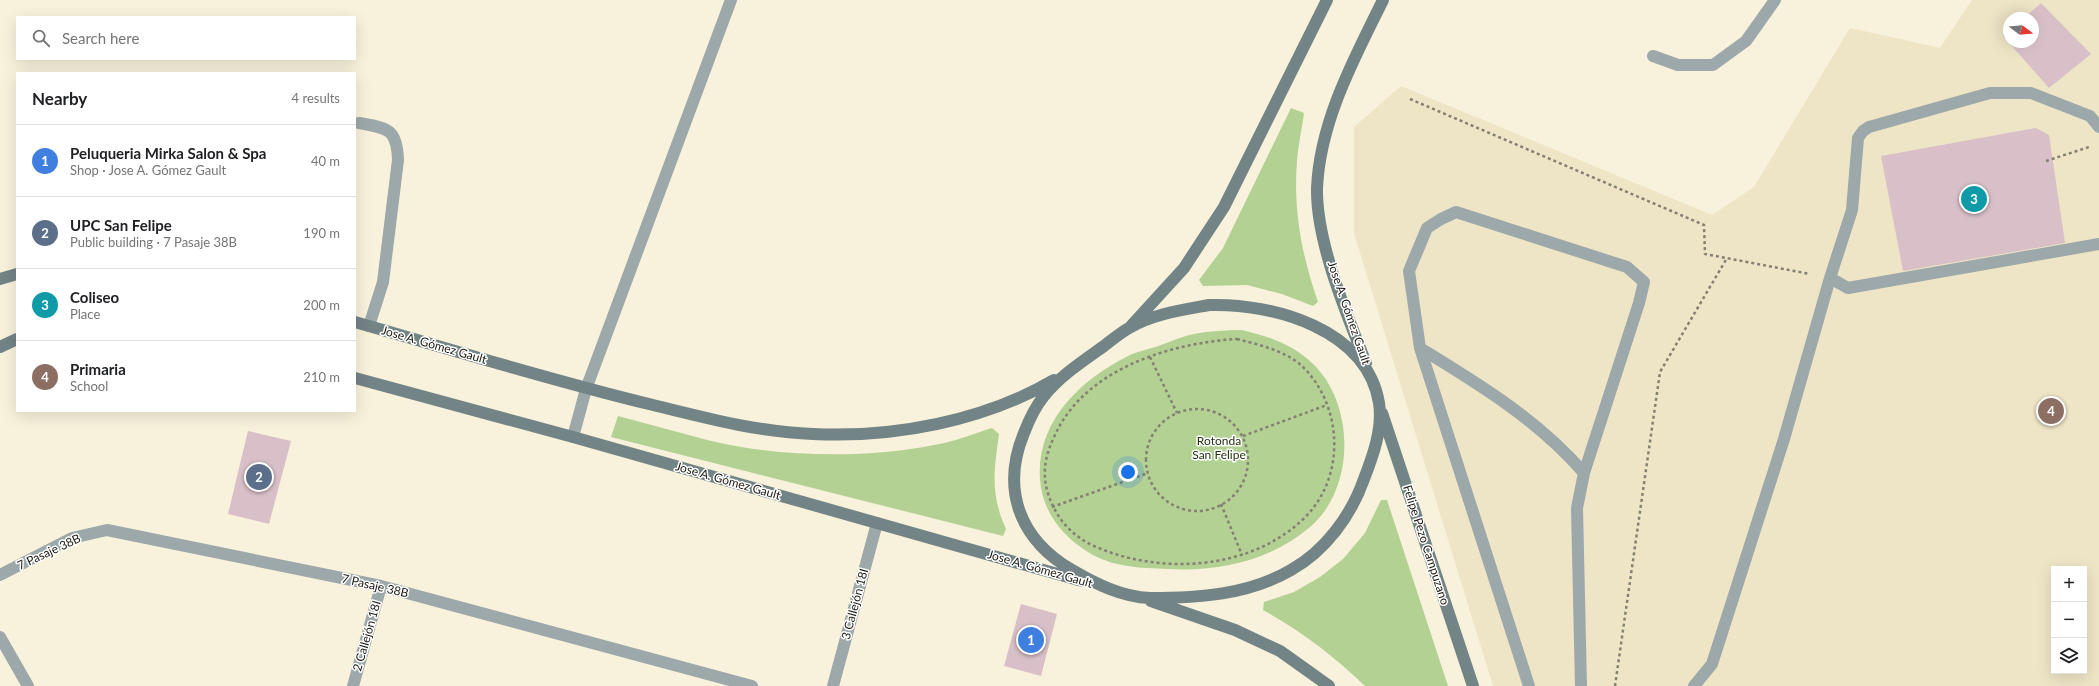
<!DOCTYPE html>
<meta charset="utf-8">
<style>
body{margin:0;font-family:Lato,sans-serif;background:#f2f2f2;color:#202124}
.controls{position:absolute;right:12px;bottom:12px;display:grid;overflow:hidden;border-radius:0px;box-shadow:0 4px 16px #0002}
.controls button{width:36px;height:36px;display:grid;place-items:center;padding:0;border:0;border-bottom:1px solid #e0e0e0;background:#fff;color:#202124;font:20px sans-serif}
.compass{position:absolute;left:2003px;top:12px;width:36px;height:36px;border-radius:50%;background:#fff;box-shadow:0 4px 16px #0002;rotate:106deg}
.you{position:absolute;left:1128px;top:472px;width:14px;height:14px;margin:-10px;border:3px solid #fff;border-radius:50%;background:#1a73e8;box-shadow:0 0 0 6px #1a73e833}
.badge{display:grid;place-items:center;width:26px;height:26px;border-radius:50%;background:#006b98;color:#fff;font-size:13px;font-weight:700}
.pin{position:absolute;translate:-50% -50%;border:2px solid #fff;box-shadow:0 1px 4px #0006}
.list{margin:0;padding:0;list-style:none}
h2{display:flex;justify-content:space-between;align-items:center;height:52px;margin:0;padding:0 16px;font-size:17px}
h2 small{font-size:13px;font-weight:400;color:#757577}
.list li{display:grid;grid-template-columns:26px 1fr auto;gap:12px;align-items:center;box-sizing:border-box;height:72px;padding:0 16px;border-top:1px solid #e0e0e0}
.list b{display:block;font-size:15px;white-space:nowrap}
.list p{margin:0;font-size:13px;white-space:nowrap;color:#757577}
.list em{font-size:13px;font-style:normal;color:#757577}
.icon{flex:none;width:22px;height:22px;fill:none;stroke:currentColor;stroke-width:2;stroke-linecap:round;stroke-linejoin:round}
.map{position:relative;flex:none;width:2099px;height:686px;overflow:hidden}
.search{position:absolute;background:#fff;box-shadow:0 4px 16px #0002;left:16px;top:16px;width:340px;height:44px;display:flex;align-items:center;gap:10px;box-sizing:border-box;padding:0 14px;border-radius:0px;color:#757577;font-size:15px}
.panel{position:absolute;background:#fff;box-shadow:0 4px 16px #0002;left:16px;top:72px;width:340px;height:340px;border-radius:0px}
.map>svg:first-child{display:block}
.built{fill:#eee4c6;fill-rule:evenodd}
.green{fill:#b2d193}
.building{fill:#d9c0c8}
.lines{fill:none;stroke-linecap:round;stroke-linejoin:round}
.path{stroke:#858172;stroke-width:2.5;stroke-dasharray:3 3;stroke-linecap:butt}
.service{stroke:#9ca8a9;stroke-width:12}
.minor{stroke:#9ca8a9;stroke-width:12}
.secondary{stroke:#738486;stroke-width:12}
.labels{text-anchor:middle;stroke-width:3;stroke-linejoin:round;paint-order:stroke}
.street-label{font-size:12px;fill:#1a1810;stroke:#fff}
.park-label{font-size:12px;fill:#23320f;stroke:#fff}
</style>
<div class="map">
<svg width="2099" height="686" viewBox="0 0 2099 686">
<rect width="100%" height="100%" fill="#f8f1db"/>
<path class="built" d="M 1972,0 L 2099,0 L 2099,686 L 1493,686 L 1354,233 L 1354,127 L 1401,86 L 1712,215 L 1754,187 L 1850,28 L 1940,48 ZM 2009,18 L 2033,18 L 2033,42 L 2009,42 ZM 2054,569 L 2084,569 L 2084,671 L 2054,671 Z"/>
<path class="green" d="M 1291,108 L 1304,113 C 1302,129 1298,145 1297,161 C 1293,210 1302,256 1318,302 L 1313,306 L 1282,294 L 1247,285 L 1203,286 L 1199,280 L 1223,248 Z
M 1242,330 C 1267,336 1292,344 1312,363 C 1355,403 1356,488 1310,527 C 1270,561 1219,572 1168,569 C 1141,568 1111,567 1088,552 C 1062,536 1042,511 1040,479 C 1036,422 1080,380 1128,356 C 1138,351 1150,349 1161,345 C 1172,341 1183,336 1194,334 C 1210,331 1226,330 1242,330 Z
M 618,416 C 649,424 680,433 711,441 C 779,457 866,459 934,445 C 953,442 973,434 992,428 L 999,434 C 994,471 990,494 1006,529 L 1003,536 L 611,437 Z
M 1381,500 L 1387,500 L 1448,686 L 1365,686 C 1334,656 1301,631 1263,610 L 1264,602 L 1294,592 L 1320,577 L 1343,559 L 1365,533 Z"/>
<path class="building" d="M 2041,3 L 2091,54 L 2049,88 L 2003,36 L 2009,31 L 2009,42 L 2033,42 L 2033,18 L 2024,18 Z
M 2036,128 L 2049,135 L 2065,243 L 1903,271 L 1881,156 Z
M 248,431 L 291,441 L 269,524 L 228,514 Z
M 1021,604 L 1057,614 L 1041,676 L 1004,666 Z"/>
<g class="lines">
<path class="path" d="M 1410,99 L 1704,225 L 1705,254 L 1810,274
M 2046,161 L 2089,147
M 1237,339 C 1260,345 1287,351 1304,368 C 1345,410 1345,483 1300,522 C 1246,571 1156,575 1092,545 C 1069,534 1054,515 1047,490 C 1042,471 1046,453 1055,435 C 1085,369 1170,343 1237,339 Z
M 1150,357 L 1177,413
M1146 460a51 51 0 1 1 102 0a51 51 0 1 1-102 0Z
M 1243,436 L 1327,405
M 1221,504 L 1242,555
M 1052,507 L 1148,473
M 1615,686 L 1660,372 L 1727,258"/>
<path class="service" d="M 1653,56 L 1678,65 L 1713,65 L 1746,41 L 1775,0
M 359,123 C 387,128 397,128 398,160 L 383,282 L 369,326
M 1830,278 L 1848,288 L 2099,244
M 1420,348 C 1480,385 1537,419 1584,473
M 573,437 L 586,389 L 731,0
M 1529,686 L 1420,348 L 1409,271 L 1427,228 L 1441,219 L 1456,212 L 1627,267 L 1644,282 L 1639,303 L 1584,473 L 1577,508 L 1581,686
M 1694,686 L 1712,664 L 1784,439 L 1830,278 L 1852,210 L 1858,138 L 1863,131 L 1869,127 L 1990,93 L 2031,93 L 2090,116 L 2099,127"/>
<path class="minor" d="M 0,575 L 72,538 L 107,530 L 381,586 L 752,686
M 0,637 L 28,686
M 353,686 L 381,586
M 833,686 L 877,523"/>
<path class="secondary" d="M 0,279 L 17,274
M 1209,305 C 1273,303 1367,329 1379,403 C 1383,428 1373,456 1364,479 C 1351,516 1325,551 1291,570 C 1248,595 1198,598 1150,598 C 1122,597 1096,584 1072,570 C 1019,539 1001,489 1024,433 C 1029,420 1035,407 1044,396 C 1060,376 1083,361 1104,346 C 1112,340 1120,333 1129,328 C 1153,314 1182,310 1209,305 Z
M 355,322 C 453,350 550,380 649,404 C 702,417 757,432 813,434 C 894,438 984,421 1054,380
M 1131,326 L 1184,268 L 1224,207 L 1327,0
M 0,347 L 17,339
M 1366,363 C 1346,313 1316,241 1317,188 C 1320,121 1354,59 1383,0
M 355,378 L 573,437 L 1082,581
M 1382,413 L 1473,686
M 1151,601 L 1235,630 L 1280,651 L 1329,686"/>
</g>
<g class="labels">
<g class="street-label">
<text transform="translate(1349 313) rotate(71)" y="4">Jose A. Gómez Gault</text>
<text transform="translate(434 345) rotate(16)" y="4">Jose A. Gómez Gault</text>
<text transform="translate(728 481) rotate(16)" y="4">Jose A. Gómez Gault</text>
<text transform="translate(1426 545) rotate(72)" y="4">Felipe Pezo Campuzano</text>
<text transform="translate(49 552) rotate(-25)" y="4">7 Pasaje 38B</text>
<text transform="translate(1040 569) rotate(16)" y="4">Jose A. Gómez Gault</text>
<text transform="translate(375 586) rotate(13)" y="4">7 Pasaje 38B</text>
<text transform="translate(855 604) rotate(-75)" y="4">3 Callejón 18I</text>
<text transform="translate(367 636) rotate(-74)" y="4">2 Callejón 18I</text>
</g>
<g class="park-label">
<text x="1219" y="445">Rotonda<tspan x="1219" dy="14">San Felipe</tspan></text>
</g>
</g>
</svg>
<div class="controls">
<button>+</button>
<button>−</button>
<button><svg class="icon" aria-label="layers" viewBox="0 0 24 24"><path d="M12 4l9 5-9 5-9-5zM3 14l9 5 9-5"/></svg></button>
</div>
<svg class="compass" viewBox="-18 -18 36 36"><path d="M0-13l5 13h-10z" fill="#e53935"/><path d="M0 13l5-13h-10z" fill="#757577"/></svg>
<div class="you"></div>
<div class="pin badge" style="left:1031px;top:640px;background:#3f7fe0">1</div>
<div class="pin badge" style="left:259px;top:477px;background:#5c6f8a">2</div>
<div class="pin badge" style="left:1974px;top:199px;background:#0f9aa8">3</div>
<div class="pin badge" style="left:2051px;top:411px;background:#8d6e63">4</div>
<div class="search"><svg class="icon" aria-label="search" viewBox="0 0 24 24"><circle cx="10" cy="10" r="6"/><path d="M15 15l6 6"/></svg>Search here</div>
<section class="panel">
<h2>Nearby<small>4 results</small></h2>
<ul class="list">
<li><span class="badge" style="background:#3f7fe0">1</span><div><b>Peluqueria Mirka Salon &amp; Spa</b><p>Shop · Jose A. Gómez Gault</p></div><em>40 m</em></li>
<li><span class="badge" style="background:#5c6f8a">2</span><div><b>UPC San Felipe</b><p>Public building · 7 Pasaje 38B</p></div><em>190 m</em></li>
<li><span class="badge" style="background:#0f9aa8">3</span><div><b>Coliseo</b><p>Place</p></div><em>200 m</em></li>
<li><span class="badge" style="background:#8d6e63">4</span><div><b>Primaria</b><p>School</p></div><em>210 m</em></li>
</ul>
</section>
</div>
